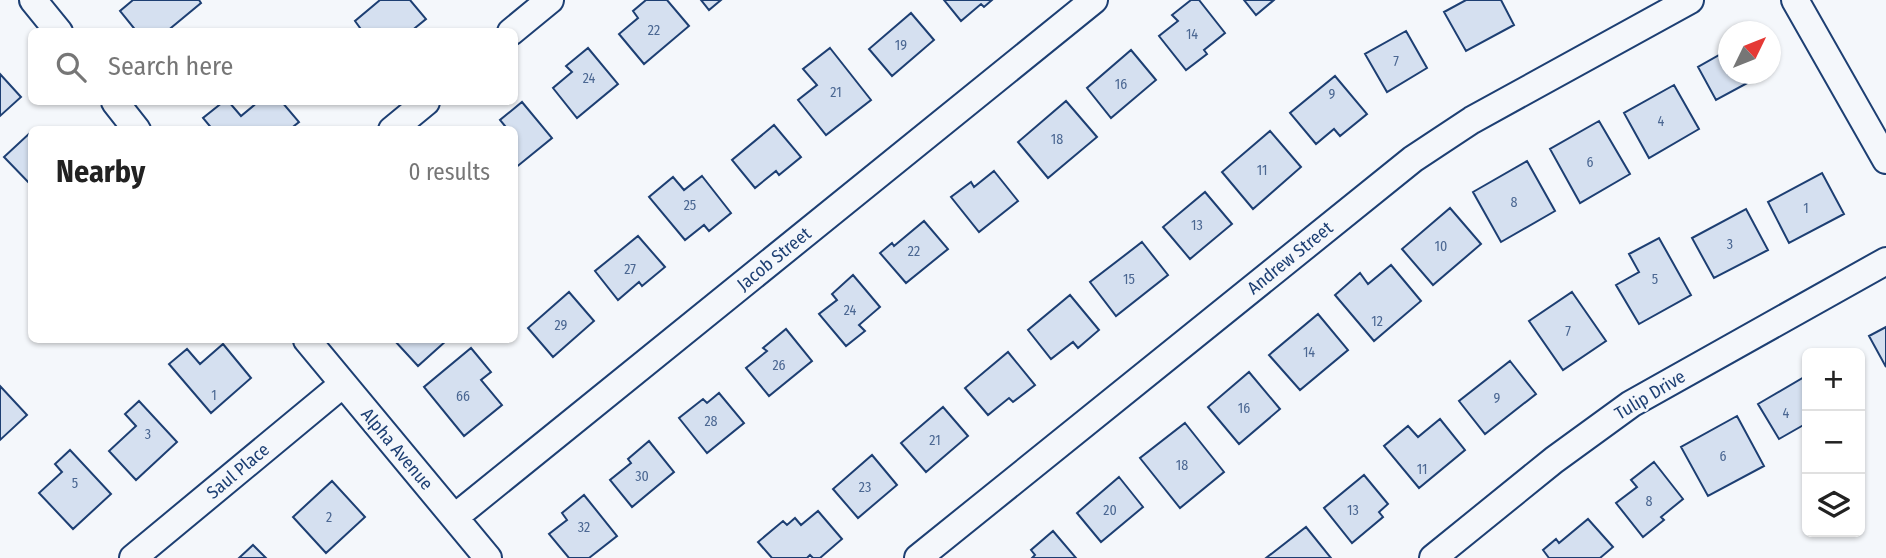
<!DOCTYPE html>
<meta charset="utf-8">
<style>
body{margin:0;font-family:"Fira Sans Condensed",sans-serif;background:#f2f2f2;color:#222}
.controls{position:absolute;right:21px;bottom:21px;display:grid;overflow:hidden;border-radius:10px;box-shadow:0 2px 5px #0004}
.controls button{width:63px;height:63px;display:grid;place-items:center;padding:0;border:0;border-bottom:2px solid #e0e0e0;background:#fff;color:#222;font:35px sans-serif}
.compass{position:absolute;left:1718px;top:21px;width:63px;height:63px;border-radius:50%;background:#fff;box-shadow:0 2px 5px #0004;rotate:47deg}
.list{margin:0;padding:0;list-style:none}
h2{display:flex;justify-content:space-between;align-items:center;height:91px;margin:0;padding:0 28px;font-size:30px}
h2 small{font-size:23px;font-weight:400;color:#767676}
.icon{flex:none;width:38px;height:38px;fill:none;stroke:currentColor;stroke-width:2;stroke-linecap:round;stroke-linejoin:round}
.map{position:relative;flex:none;width:1886px;height:558px;overflow:hidden}
.search{position:absolute;background:#fff;box-shadow:0 2px 5px #0004;left:28px;top:28px;width:490px;height:77px;display:flex;align-items:center;gap:18px;box-sizing:border-box;padding:0 24px;border-radius:10px;color:#767676;font-size:26px}
.panel{position:absolute;background:#fff;box-shadow:0 2px 5px #0004;left:28px;top:126px;width:490px;height:217px;border-radius:10px}
.map>svg:first-child{display:block}
.building{fill:#d5e0f0;stroke:#1d3f73;stroke-width:2}
.lines{fill:none;stroke-linecap:round;stroke-linejoin:round}
.minor-casing{stroke:#1d3f73;stroke-width:30}
.minor{stroke:#f4f7fb;stroke-width:26}
.labels{text-anchor:middle;stroke-width:5;stroke-linejoin:round;paint-order:stroke}
.number-label{font-size:14px;fill:#4b6792}
.street-label{font-size:18px;fill:#1d3f73;stroke:#f4f7fb}
</style>
<div class="map">
<svg width="1886" height="558" viewBox="0 0 1886 558">
<rect width="100%" height="100%" fill="#f4f7fb"/>
<path class="building" d="M 133,0 L 199,0 L 201,3 L 166,32 L 137,32 L 120,11 Z
M 380,0 L 410,0 L 426,19 L 410,32 L 363,32 L 355,21 Z
M 646,0 L 667,0 L 689,26 L 644,64 L 619,34 L 638,18 L 633,11 Z
M 701,0 L 721,0 L 709,10 Z
M 944,0 L 992,0 L 984,7 L 981,4 L 961,21 Z
M 1191,0 L 1199,0 L 1225,33 L 1204,50 L 1207,54 L 1186,70 L 1159,36 L 1178,21 L 1172,15 Z
M 1244,0 L 1274,0 L 1256,15 Z
M 1466,0 L 1501,0 L 1514,25 L 1466,51 L 1444,12 Z
M 911,13 L 934,40 L 892,76 L 869,49 Z
M 1406,31 L 1427,68 L 1387,92 L 1365,54 Z
M 588,48 L 618,84 L 577,118 L 553,88 L 572,72 L 566,66 Z
M 830,48 L 871,100 L 826,135 L 798,100 L 817,85 L 803,69 Z
M 1131,50 L 1156,80 L 1111,118 L 1087,88 Z
M 1728,50 L 1728,74 L 1764,74 L 1716,100 L 1698,67 Z
M 0,74 L 21,97 L 0,116 Z
M 1335,76 L 1367,114 L 1340,136 L 1334,129 L 1316,144 L 1290,113 Z
M 1674,85 L 1699,129 L 1649,158 L 1624,113 Z
M 1066,101 L 1097,137 L 1048,178 L 1018,142 Z
M 223,102 L 229,102 L 241,116 L 258,102 L 282,102 L 299,122 L 289,130 L 213,130 L 203,118 Z
M 522,102 L 552,138 L 514,169 L 514,130 L 501,130 L 505,126 L 500,120 Z
M 1599,121 L 1630,174 L 1580,203 L 1550,149 Z
M 774,125 L 801,157 L 779,175 L 776,171 L 755,188 L 732,160 Z
M 32,131 L 32,186 L 4,157 Z
M 1270,131 L 1301,167 L 1253,209 L 1222,172 Z
M 1527,161 L 1555,211 L 1501,242 L 1473,192 Z
M 994,171 L 1018,201 L 979,232 L 951,197 L 971,182 L 974,187 Z
M 1822,173 L 1844,214 L 1789,243 L 1768,202 Z
M 702,176 L 731,213 L 709,231 L 704,225 L 685,240 L 649,197 L 673,177 L 684,190 Z
M 1205,192 L 1232,224 L 1190,259 L 1163,227 Z
M 1450,208 L 1481,244 L 1433,285 L 1402,249 Z
M 1746,209 L 1768,250 L 1714,278 L 1692,238 Z
M 924,221 L 948,249 L 906,283 L 880,253 L 892,243 L 894,246 Z
M 638,236 L 665,267 L 642,286 L 639,282 L 618,300 L 595,271 Z
M 1659,238 L 1691,295 L 1639,324 L 1616,285 L 1639,272 L 1629,254 Z
M 1142,242 L 1168,275 L 1116,316 L 1090,282 Z
M 1391,265 L 1421,301 L 1374,341 L 1335,295 L 1360,273 L 1368,284 Z
M 853,275 L 880,307 L 859,325 L 865,331 L 846,346 L 819,314 L 837,300 L 832,294 Z
M 569,292 L 594,321 L 553,357 L 528,328 Z
M 1572,292 L 1606,341 L 1563,370 L 1529,321 Z
M 1070,295 L 1099,330 L 1078,348 L 1073,342 L 1051,359 L 1028,330 Z
M 1318,314 L 1348,350 L 1300,390 L 1269,355 Z
M 1886,327 L 1886,367 L 1869,336 Z
M 786,329 L 812,361 L 769,396 L 746,368 L 767,351 L 763,348 Z
M 394,340 L 447,340 L 418,366 Z
M 223,344 L 251,378 L 211,413 L 169,364 L 187,349 L 200,364 Z
M 471,348 L 491,372 L 481,380 L 502,405 L 464,436 L 424,387 Z
M 1008,352 L 1035,385 L 1013,402 L 1009,398 L 988,415 L 965,388 Z
M 1510,361 L 1536,394 L 1485,434 L 1459,401 Z
M 1249,372 L 1280,409 L 1239,444 L 1208,407 Z
M 1806,376 L 1807,423 L 1779,439 L 1758,404 Z
M 0,386 L 27,415 L 0,440 Z
M 719,393 L 744,423 L 707,453 L 679,418 L 703,399 L 707,403 Z
M 139,401 L 177,442 L 136,480 L 109,451 L 136,426 L 125,414 Z
M 943,407 L 968,436 L 926,472 L 901,443 Z
M 1737,416 L 1764,466 L 1708,496 L 1681,447 Z
M 1440,419 L 1465,450 L 1419,488 L 1384,446 L 1408,426 L 1418,437 Z
M 1185,423 L 1224,472 L 1180,508 L 1140,458 Z
M 649,441 L 674,472 L 632,507 L 610,480 L 631,463 L 628,459 Z
M 70,450 L 111,494 L 73,529 L 39,493 L 62,472 L 55,464 Z
M 872,455 L 897,485 L 858,518 L 833,489 Z
M 1654,462 L 1683,499 L 1661,517 L 1664,520 L 1643,537 L 1616,503 L 1637,487 L 1631,480 Z
M 1364,475 L 1388,504 L 1379,512 L 1383,517 L 1352,543 L 1324,508 Z
M 1119,477 L 1143,507 L 1101,542 L 1077,513 Z
M 332,481 L 365,517 L 326,553 L 293,517 Z
M 584,495 L 617,536 L 589,558 L 569,558 L 549,534 L 567,520 L 562,513 Z
M 818,511 L 842,539 L 820,558 L 813,558 L 810,555 L 807,558 L 772,558 L 758,542 L 783,521 L 787,525 L 795,518 L 801,525 Z
M 1588,519 L 1613,547 L 1600,558 L 1549,558 L 1543,550 L 1556,539 L 1559,543 Z
M 1306,527 L 1331,558 L 1266,558 Z
M 1053,531 L 1076,558 L 1032,558 L 1035,555 L 1031,550 Z
M 253,545 L 266,558 L 239,558 Z"/>
<g class="lines">
<g class="minor-casing">
<path id="minor" d="M 33,0 L 59,32
M 1795,0 L 1886,160
M 511,32 L 550,0
M 115,102 L 137,130
M 392,130 L 426,102
M 307,340 L 488,558
M 455,517 L 1094,0
M 133,558 L 343,384
M 918,558 L 1413,159 L 1472,120 L 1690,0
M 1433,558 L 1554,460 L 1631,404 L 1886,261"/>
</g>
<use href="#minor" class="minor"/>
</g>
<g class="labels">
<g class="number-label">
<text x="654" y="35">22</text>
<text x="1192" y="39">14</text>
<text x="901" y="50">19</text>
<text x="1396" y="66">7</text>
<text x="589" y="83">24</text>
<text x="1121" y="89">16</text>
<text x="836" y="97">21</text>
<text x="1332" y="99">9</text>
<text x="1661" y="126">4</text>
<text x="1057" y="144">18</text>
<text x="1590" y="167">6</text>
<text x="1262" y="175">11</text>
<text x="1514" y="207">8</text>
<text x="690" y="210">25</text>
<text x="1806" y="213">1</text>
<text x="1197" y="230">13</text>
<text x="1730" y="249">3</text>
<text x="1441" y="251">10</text>
<text x="914" y="256">22</text>
<text x="630" y="274">27</text>
<text x="1129" y="284">15</text>
<text x="1655" y="284">5</text>
<text x="850" y="315">24</text>
<text x="1377" y="326">12</text>
<text x="561" y="330">29</text>
<text x="1568" y="336">7</text>
<text x="1309" y="357">14</text>
<text x="779" y="370">26</text>
<text x="214" y="400">1</text>
<text x="463" y="401">66</text>
<text x="1497" y="403">9</text>
<text x="1244" y="413">16</text>
<text x="1786" y="418">4</text>
<text x="711" y="426">28</text>
<text x="148" y="439">3</text>
<text x="935" y="445">21</text>
<text x="1723" y="461">6</text>
<text x="1182" y="470">18</text>
<text x="1422" y="474">11</text>
<text x="642" y="481">30</text>
<text x="75" y="488">5</text>
<text x="865" y="492">23</text>
<text x="1649" y="506">8</text>
<text x="1110" y="515">20</text>
<text x="1353" y="515">13</text>
<text x="329" y="522">2</text>
<text x="584" y="532">32</text>
</g>
<g class="street-label">
<text transform="translate(1290 258) rotate(-39)" y="6">Andrew Street</text>
<text transform="translate(774 259) rotate(-39)" y="6">Jacob Street</text>
<text transform="translate(1650 395) rotate(-31)" y="6">Tulip Drive</text>
<text transform="translate(397 449) rotate(50)" y="6">Alpha Avenue</text>
<text transform="translate(238 471) rotate(-40)" y="6">Saul Place</text>
</g>
</g>
</svg>
<div class="controls">
<button>+</button>
<button>−</button>
<button><svg class="icon" aria-label="layers" viewBox="0 0 24 24"><path d="M12 4l9 5-9 5-9-5zM3 14l9 5 9-5"/></svg></button>
</div>
<svg class="compass" viewBox="-18 -18 36 36"><path d="M0-13l5 13h-10z" fill="#e53935"/><path d="M0 13l5-13h-10z" fill="#767676"/></svg>
<div class="search"><svg class="icon" aria-label="search" viewBox="0 0 24 24"><circle cx="10" cy="10" r="6"/><path d="M15 15l6 6"/></svg>Search here</div>
<section class="panel">
<h2>Nearby<small>0 results</small></h2>
<ul class="list">
</ul>
</section>
</div>
